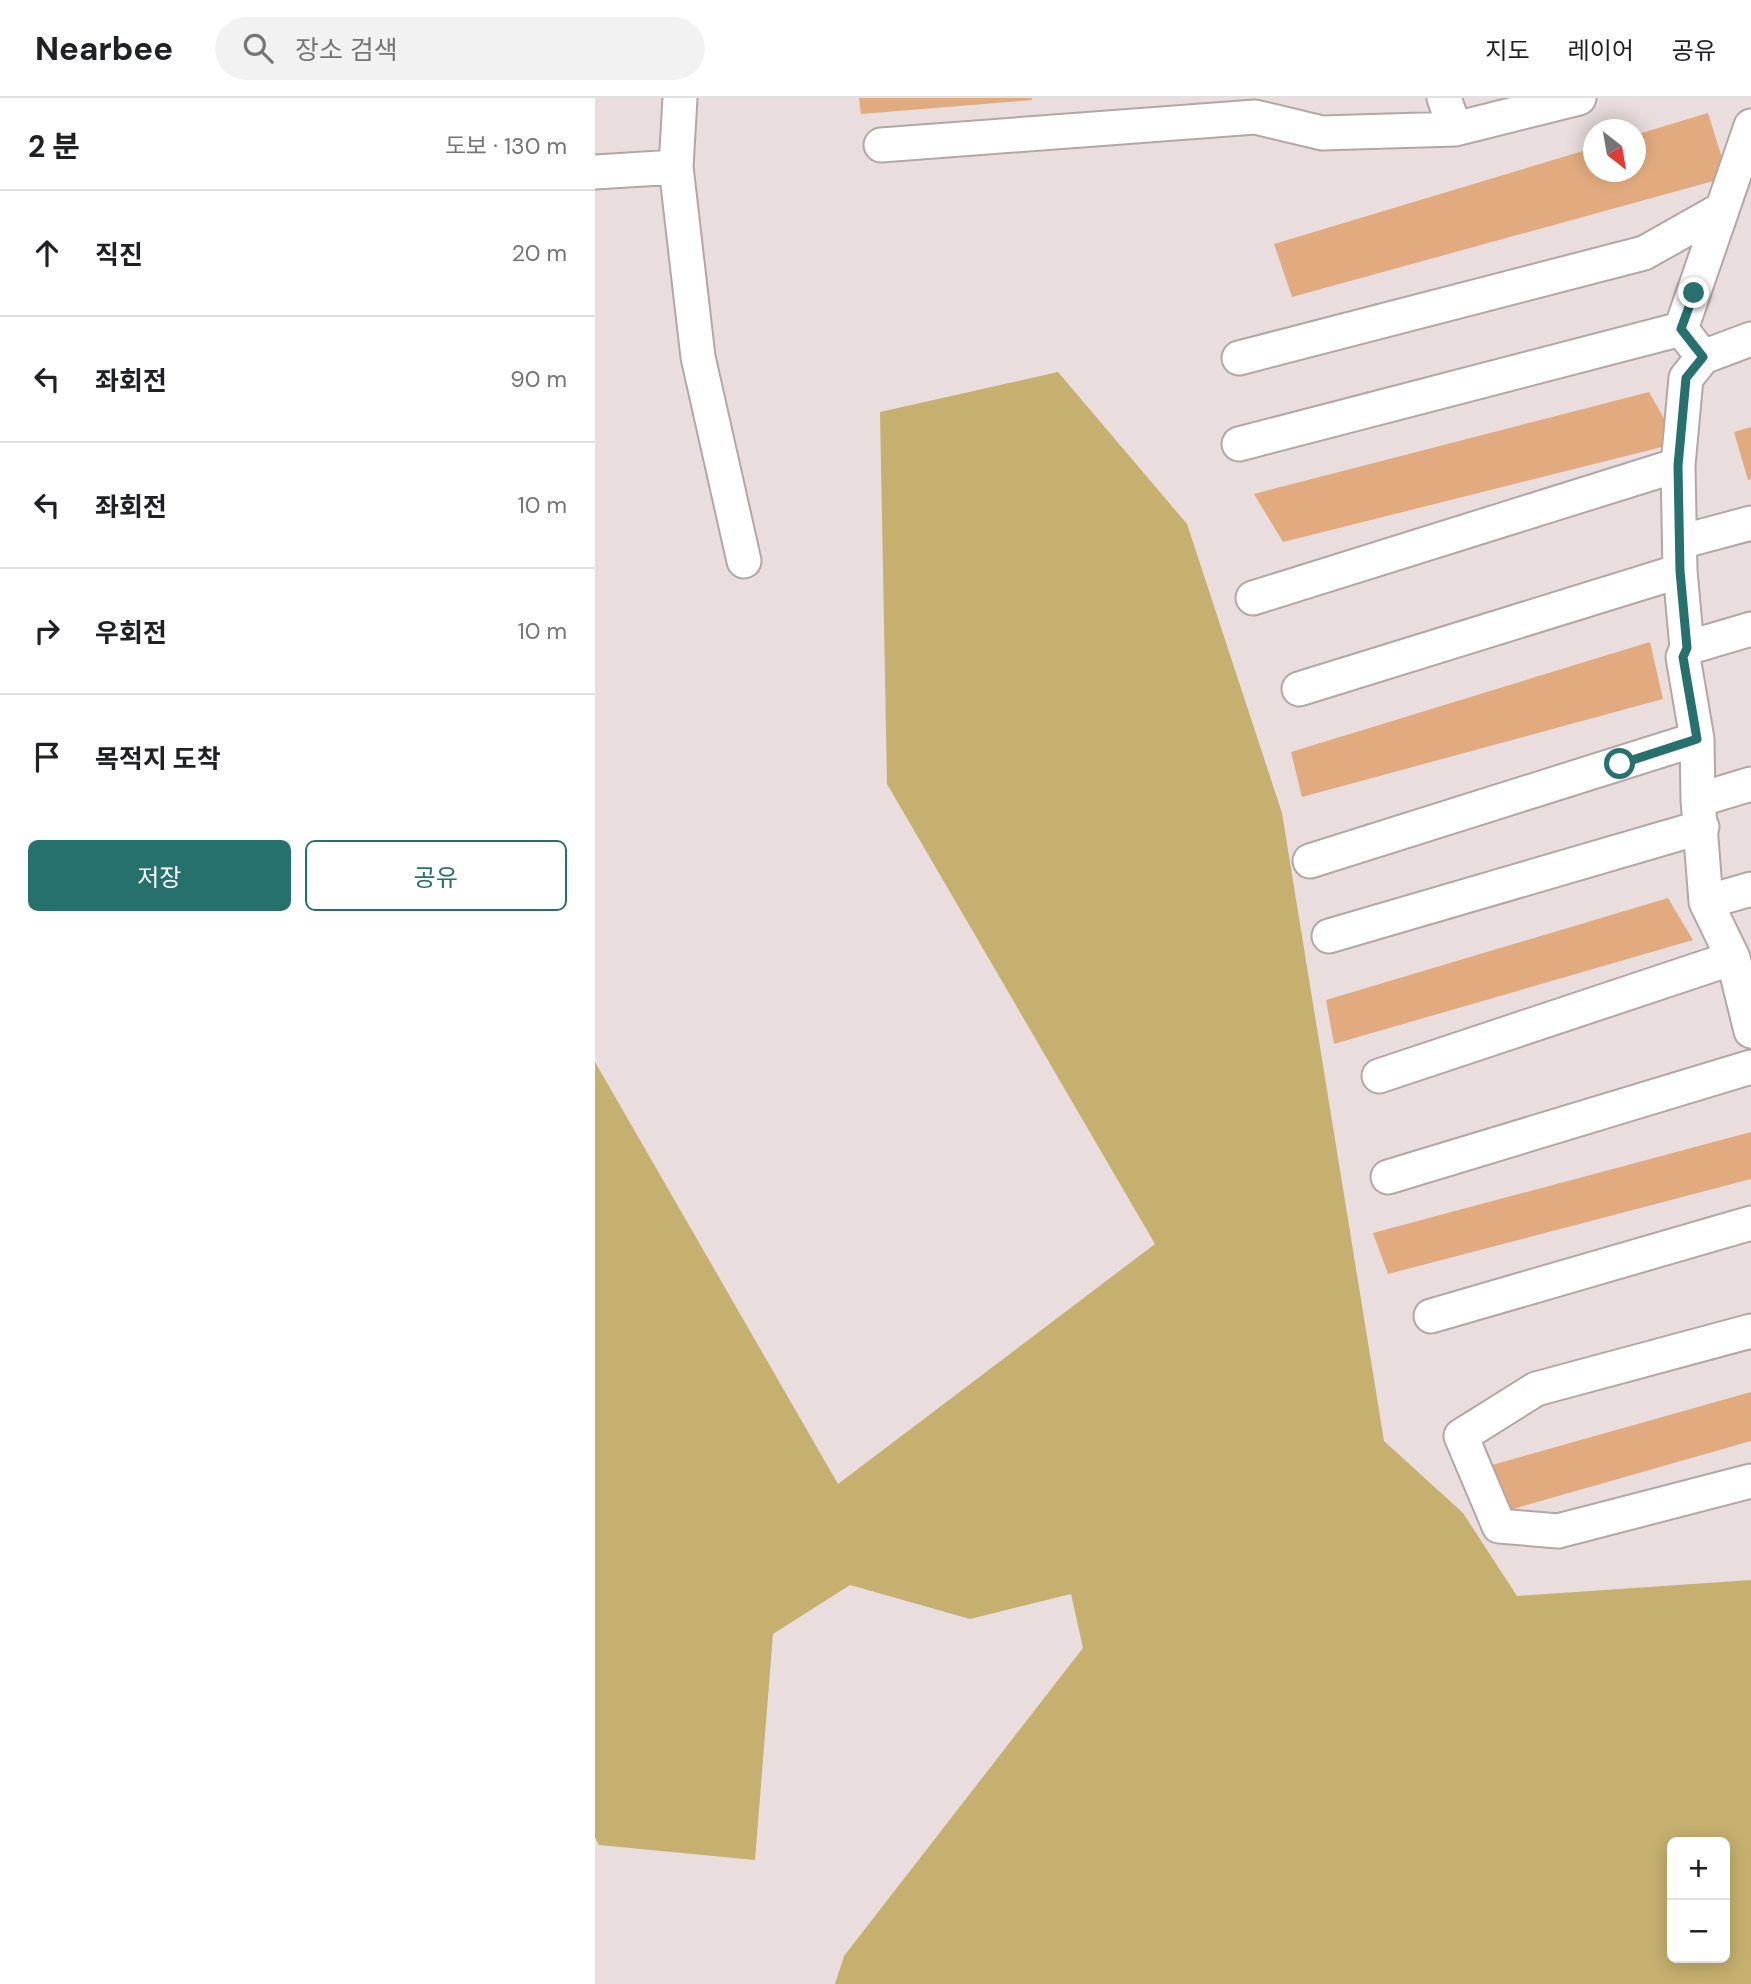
<!DOCTYPE html>
<html lang="ko">
<meta charset="utf-8">
<style>
body{margin:0;font-family:"DM Sans","Noto Sans KR",sans-serif;background:#f2f2f2;color:#202124}
.controls{position:absolute;right:21px;bottom:21px;display:grid;overflow:hidden;border-radius:10px;box-shadow:0 4px 18px #0003}
.controls button{width:63px;height:63px;display:grid;place-items:center;padding:0;border:0;border-bottom:2px solid #e0e0e0;background:#fff;color:#202124;font:35px sans-serif}
.compass{position:absolute;left:988px;top:21px;width:63px;height:63px;border-radius:50%;background:#fff;box-shadow:0 4px 18px #0003;rotate:149deg}
.stop{position:absolute;width:21px;height:21px;margin:-16px;border:5px solid #26716e;border-radius:50%;background:#fff}
.stop.end{background:#26716e;border-color:#fff;box-shadow:0 2px 7px #0008}
.list{margin:0;padding:0;list-style:none}
h2{display:flex;justify-content:space-between;align-items:center;height:91px;margin:0;padding:0 28px;font-size:30px}
h2 small{font-size:23px;font-weight:400;color:#757577}
.list li{display:grid;grid-template-columns:46px 1fr auto;gap:21px;align-items:center;box-sizing:border-box;height:126px;padding:0 28px;border-top:2px solid #e0e0e0}
.list b{display:block;font-size:26px;white-space:nowrap}
.list em{font-size:23px;font-style:normal;color:#757577}
.actions{display:flex;gap:14px;padding:21px 28px}
.actions a{flex:1;padding:16px 0;border:2px solid #26716e;border-radius:10px;text-align:center;font-size:24px;color:#26716e}
.actions .main{background:#26716e;color:#fff}
.icon{flex:none;width:38px;height:38px;fill:none;stroke:currentColor;stroke-width:2;stroke-linecap:round;stroke-linejoin:round}
.map{position:relative;flex:none;width:1156px;height:1886px;overflow:hidden}
header{display:flex;align-items:center;gap:42px;box-sizing:border-box;height:98px;padding:0 35px;background:#fff;border-bottom:2px solid #e0e0e0}
header strong{font-size:33px}
nav{display:flex;gap:38px;margin-inline-start:auto;font-size:24px}
.search{width:490px;height:63px;background:#f2f2f2;display:flex;align-items:center;gap:18px;box-sizing:border-box;padding:0 24px;border-radius:38px;color:#757577;font-size:26px}
main{display:flex}
aside{flex:1;background:#fff}
.map>svg:first-child{display:block}
.forest{fill:#c5b06f;fill-rule:evenodd}
.building{fill:#e2aa7f}
.lines{fill:none;stroke-linecap:round;stroke-linejoin:round}
.minor-casing{stroke:#b2a7a6;stroke-width:37}
.minor{stroke:#fff;stroke-width:33}
.route{stroke:#26716e;stroke-width:9}
</style>
<header>
<strong>Nearbee</strong>
<div class="search"><svg class="icon" aria-label="search" viewBox="0 0 24 24"><circle cx="10" cy="10" r="6"/><path d="M15 15l6 6"/></svg>장소 검색</div>
<nav><a>지도</a><a>레이어</a><a>공유</a></nav>
</header>
<main>
<aside>
<h2>2 분<small>도보 · 130 m</small></h2>
<ul class="list">
<li><svg class="icon" aria-label="ahead" viewBox="0 0 24 24"><path d="M12 20V5M6 11l6-6 6 6"/></svg><div><b>직진</b></div><em>20 m</em></li>
<li><svg class="icon" aria-label="left" viewBox="0 0 24 24"><path d="M17 20v-9H6M10 6l-5 5 5 5"/></svg><div><b>좌회전</b></div><em>90 m</em></li>
<li><svg class="icon" aria-label="left" viewBox="0 0 24 24"><path d="M17 20v-9H6M10 6l-5 5 5 5"/></svg><div><b>좌회전</b></div><em>10 m</em></li>
<li><svg class="icon" aria-label="right" viewBox="0 0 24 24"><path d="M7 20v-9h11M14 6l5 5-5 5"/></svg><div><b>우회전</b></div><em>10 m</em></li>
<li><svg class="icon" aria-label="arrive" viewBox="0 0 24 24"><path d="M6 21V4h12l-3 4 3 4H6"/></svg><div><b>목적지 도착</b></div></li>
</ul>
<div class="actions"><a class="main">저장</a><a>공유</a></div>
</aside>
<div class="map">
<svg width="1156" height="1886" viewBox="0 0 1156 1886">
<rect width="100%" height="100%" fill="#e9dedd"/>
<path class="forest" d="M 463,274 L 592,426 L 687,715 L 789,1343 L 868,1415 L 922,1498 L 1156,1482 L 1156,1886 L 240,1886 L 249,1858 L 488,1550 L 476,1496 L 375,1521 L 255,1487 L 178,1536 L 160,1762 L 4,1747 L 0,1739 L 0,964 L 243,1386 L 560,1146 L 292,686 L 285,314 ZM 1077,1744 L 1130,1744 L 1130,1860 L 1077,1860 Z"/>
<path class="building" d="M 264,0 L 437,0 L 437,2 L 266,16 Z
M 1113,15 L 1133,79 L 697,199 L 679,146 L 998,50 L 998,74 L 1040,74 L 1040,37 Z
M 1054,294 L 1083,345 L 688,444 L 659,396 Z
M 1156,329 L 1156,381 L 1153,382 L 1139,334 Z
M 1055,544 L 1068,601 L 707,699 L 696,654 Z
M 1073,800 L 1098,842 L 739,946 L 731,902 Z
M 1156,1034 L 1156,1081 L 793,1176 L 778,1135 Z
M 1156,1294 L 1156,1343 L 911,1413 L 897,1367 Z"/>
<g class="lines">
<g class="minor-casing">
<path id="minor" d="M 85,0 L 81,69 L 103,259 L 149,463
M 849,0 L 860,31 L 984,0
M 1156,28 L 1086,231 L 1108,259 L 1091,280 L 1083,367 L 1085,473 L 1092,550 L 1088,559 L 1102,641 L 1103,702 L 1111,804 L 1138,860 L 1156,933
M 286,47 L 660,19 L 727,35 L 860,31
M 0,74 L 81,69
M 1108,259 L 1156,241
M 644,260 L 1049,155 L 1127,111
M 644,346 L 1086,231
M 1085,444 L 1156,425
M 658,500 L 1083,367
M 1092,550 L 1156,531
M 704,591 L 1085,473
M 1103,702 L 1156,686
M 715,763 L 1102,641
M 1111,804 L 1156,791
M 734,838 L 1107,729
M 784,978 L 1138,860
M 793,1079 L 1156,969
M 836,1218 L 1156,1125
M 1156,1233 L 941,1291 L 866,1338 L 904,1428 L 963,1433 L 1156,1383"/>
</g>
<use href="#minor" class="minor"/>
</g>
<g class="lines">
<path class="route" d="M 1025,666 L 1102,641 L 1088,559 L 1092,550 L 1085,473 L 1083,368 L 1091,280 L 1108,259 L 1086,231 L 1099,195"/>
</g>
</svg>
<div class="controls">
<button>+</button>
<button>−</button>
</div>
<svg class="compass" viewBox="-18 -18 36 36"><path d="M0-13l5 13h-10z" fill="#e53935"/><path d="M0 13l5-13h-10z" fill="#757577"/></svg>
<div class="stop" style="left:1025px;top:666px"></div>
<div class="stop end" style="left:1099px;top:195px"></div>
</div>
</main>
